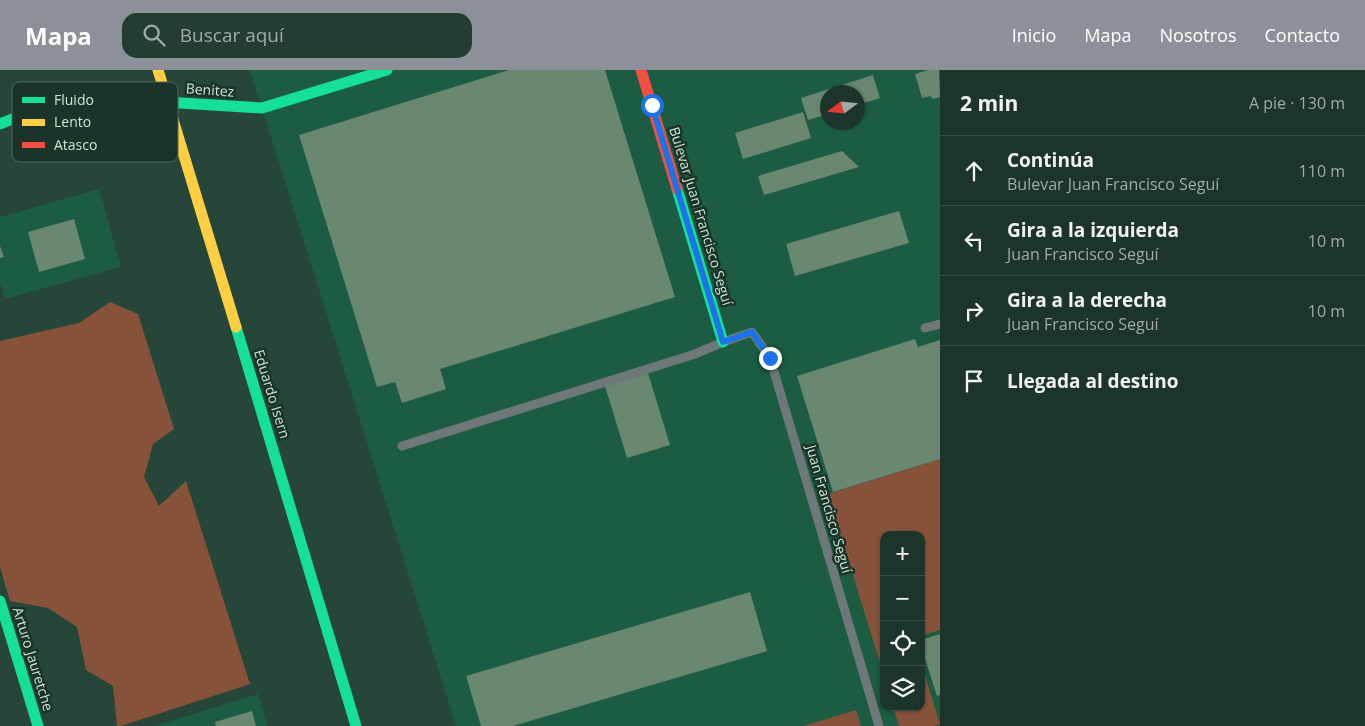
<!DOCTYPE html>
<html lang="es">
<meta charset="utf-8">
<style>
body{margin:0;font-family:"Open Sans",sans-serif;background:#253c32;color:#f1f3f6}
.controls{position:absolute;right:15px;bottom:15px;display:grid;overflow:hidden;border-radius:10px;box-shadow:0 1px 4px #0004}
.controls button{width:45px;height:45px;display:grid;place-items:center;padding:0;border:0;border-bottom:1px solid #3a4f47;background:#1c342a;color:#f1f3f6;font:25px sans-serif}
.compass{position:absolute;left:820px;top:15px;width:45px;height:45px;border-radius:50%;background:#1c342a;box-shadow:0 1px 4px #0004;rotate:255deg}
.stop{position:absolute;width:15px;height:15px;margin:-11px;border:4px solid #1a73e8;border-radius:50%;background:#fff}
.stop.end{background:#1a73e8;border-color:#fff;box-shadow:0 1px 5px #0008}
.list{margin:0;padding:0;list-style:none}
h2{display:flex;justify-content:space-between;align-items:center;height:65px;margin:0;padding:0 20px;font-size:21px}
h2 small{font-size:16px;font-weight:400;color:#a0aaa8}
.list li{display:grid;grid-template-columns:32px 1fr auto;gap:15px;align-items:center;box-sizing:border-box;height:70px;padding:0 20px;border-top:1px solid #3a4f47}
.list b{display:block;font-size:19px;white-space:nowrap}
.list p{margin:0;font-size:16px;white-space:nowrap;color:#a0aaa8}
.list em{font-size:16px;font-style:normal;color:#a0aaa8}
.icon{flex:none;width:28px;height:28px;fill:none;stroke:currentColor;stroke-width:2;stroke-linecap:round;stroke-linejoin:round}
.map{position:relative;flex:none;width:940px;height:656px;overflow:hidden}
header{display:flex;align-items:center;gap:30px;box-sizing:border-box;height:70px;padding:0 25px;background:#8c9099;color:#fff}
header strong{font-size:24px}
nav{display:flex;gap:28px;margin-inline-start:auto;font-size:18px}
.search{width:350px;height:45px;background:#253c32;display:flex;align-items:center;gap:12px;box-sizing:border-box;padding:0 18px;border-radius:15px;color:#a0aaa8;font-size:19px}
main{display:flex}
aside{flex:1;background:#1c342a}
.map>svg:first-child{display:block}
.built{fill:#1b5c42;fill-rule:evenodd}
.green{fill:#87523a}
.building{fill:#6a8771}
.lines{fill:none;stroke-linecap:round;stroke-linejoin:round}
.lane{stroke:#6e7879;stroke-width:9}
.fast{stroke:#16e098;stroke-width:11}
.slow{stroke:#ffcf43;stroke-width:11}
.jam{stroke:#f24e42;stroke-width:11}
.route{stroke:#1a73e8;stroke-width:6}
.labels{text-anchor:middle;stroke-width:5;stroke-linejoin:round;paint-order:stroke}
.street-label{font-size:14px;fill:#c9e6d6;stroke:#1b3328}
.key{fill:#1b3328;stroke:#4f695c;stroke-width:1}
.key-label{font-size:14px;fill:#c9e6d6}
</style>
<header>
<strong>Mapa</strong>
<div class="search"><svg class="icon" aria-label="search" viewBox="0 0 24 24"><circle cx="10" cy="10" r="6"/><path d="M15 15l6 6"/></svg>Buscar aquí</div>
<nav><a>Inicio</a><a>Mapa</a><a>Nosotros</a><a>Contacto</a></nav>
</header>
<main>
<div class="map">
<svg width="940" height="656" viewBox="0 0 940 656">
<rect width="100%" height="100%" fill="#254638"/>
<path class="built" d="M 250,0 L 940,0 L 940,656 L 456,656 ZM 828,22 L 858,22 L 858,52 L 828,52 ZM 884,465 L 921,465 L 921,637 L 884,637 Z
M 99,119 L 121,197 L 5,229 L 0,211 L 0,147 Z
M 258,624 L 268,656 L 154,656 Z"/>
<path class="green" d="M 110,232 L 138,244 L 174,359 L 153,374 L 144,407 L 159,436 L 186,411 L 250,614 L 121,656 L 117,656 L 113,616 L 86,600 L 77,557 L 48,538 L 10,531 L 0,497 L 0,271 L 79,253 Z
M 940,389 L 940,560 L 921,566 L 921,465 L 884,465 L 884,606 L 828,424 Z
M 921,592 L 940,654 L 933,656 L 899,656 L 893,637 L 921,637 Z
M 856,640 L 861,656 L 803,656 Z"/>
<path class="building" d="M 509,0 L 605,0 L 675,227 L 440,299 L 446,319 L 402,333 L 395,312 L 377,317 L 299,65 Z
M 928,0 L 939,0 L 940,27 L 932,29 L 931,26 L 922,28 L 915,4 Z
M 873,5 L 880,28 L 858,35 L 858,22 L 828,22 L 828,44 L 808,50 L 801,28 Z
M 803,42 L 811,68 L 743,89 L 735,63 Z
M 842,81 L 859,97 L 764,125 L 758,106 Z
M 899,141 L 909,173 L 795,206 L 786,174 Z
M 74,149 L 85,189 L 39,202 L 28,162 Z
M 0,176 L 4,187 L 0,188 Z
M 915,269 L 918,277 L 940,270 L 940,389 L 833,422 L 797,306 Z
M 648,303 L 670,375 L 627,388 L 605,316 Z
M 750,522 L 767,581 L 513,656 L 481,656 L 466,606 Z
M 940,564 L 940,625 L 937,626 L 921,576 L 921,570 Z
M 252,641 L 256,656 L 216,656 L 215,652 Z"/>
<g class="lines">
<path class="lane" d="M 925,258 L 940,254
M 402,376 L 695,284 L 723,272 L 752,262 L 770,288 L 879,656"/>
<path class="fast" d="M 0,54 L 64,29 L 83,27 L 262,38 L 387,0
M 677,119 L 723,272
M 236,257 L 356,656
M 0,531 L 38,656"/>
<path class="slow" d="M 158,0 L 236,257"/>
<path class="jam" d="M 641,0 L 677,119"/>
</g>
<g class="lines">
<path class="route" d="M 652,35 L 723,272 L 752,262 L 770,288"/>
</g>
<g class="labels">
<g class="street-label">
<text transform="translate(210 20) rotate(4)" y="5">Benitez</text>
<text transform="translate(701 146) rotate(73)" y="5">Bulevar Juan Francisco Seguí</text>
<text transform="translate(272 324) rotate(73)" y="5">Eduardo Isern</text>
<text transform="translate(829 439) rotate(74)" y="5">Juan Francisco Seguí</text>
<text transform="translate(33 589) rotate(73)" y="5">Arturo Jauretche</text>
</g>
</g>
<rect x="12" y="12" width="166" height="80" rx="8" class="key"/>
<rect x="22" y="27" width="23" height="6" fill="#16e098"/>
<rect x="22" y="49" width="23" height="7" fill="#ffcf43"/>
<rect x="22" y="72" width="23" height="6" fill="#f24e42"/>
<g class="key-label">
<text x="54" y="35">Fluido</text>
<text x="54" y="57">Lento</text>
<text x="54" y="80">Atasco</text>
</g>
</svg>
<div class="controls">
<button>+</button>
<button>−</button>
<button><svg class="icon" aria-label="locate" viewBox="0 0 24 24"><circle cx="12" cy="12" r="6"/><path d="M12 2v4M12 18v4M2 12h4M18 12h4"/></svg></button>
<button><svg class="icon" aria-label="layers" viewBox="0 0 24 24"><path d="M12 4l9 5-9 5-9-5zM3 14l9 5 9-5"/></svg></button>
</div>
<svg class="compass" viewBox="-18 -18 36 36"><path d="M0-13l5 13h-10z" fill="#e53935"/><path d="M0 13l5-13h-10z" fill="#a0aaa8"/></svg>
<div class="stop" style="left:652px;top:35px"></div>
<div class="stop end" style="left:770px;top:288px"></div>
</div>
<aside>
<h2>2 min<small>A pie · 130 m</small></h2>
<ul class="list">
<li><svg class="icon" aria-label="ahead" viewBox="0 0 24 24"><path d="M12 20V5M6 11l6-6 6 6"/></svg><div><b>Continúa</b><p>Bulevar Juan Francisco Seguí</p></div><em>110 m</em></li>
<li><svg class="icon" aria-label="left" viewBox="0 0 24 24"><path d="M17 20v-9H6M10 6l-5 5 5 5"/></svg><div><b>Gira a la izquierda</b><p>Juan Francisco Seguí</p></div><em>10 m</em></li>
<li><svg class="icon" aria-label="right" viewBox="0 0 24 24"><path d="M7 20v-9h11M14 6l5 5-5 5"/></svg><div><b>Gira a la derecha</b><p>Juan Francisco Seguí</p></div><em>10 m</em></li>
<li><svg class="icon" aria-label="arrive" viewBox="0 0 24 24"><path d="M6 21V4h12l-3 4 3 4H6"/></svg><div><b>Llegada al destino</b></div></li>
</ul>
</aside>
</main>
